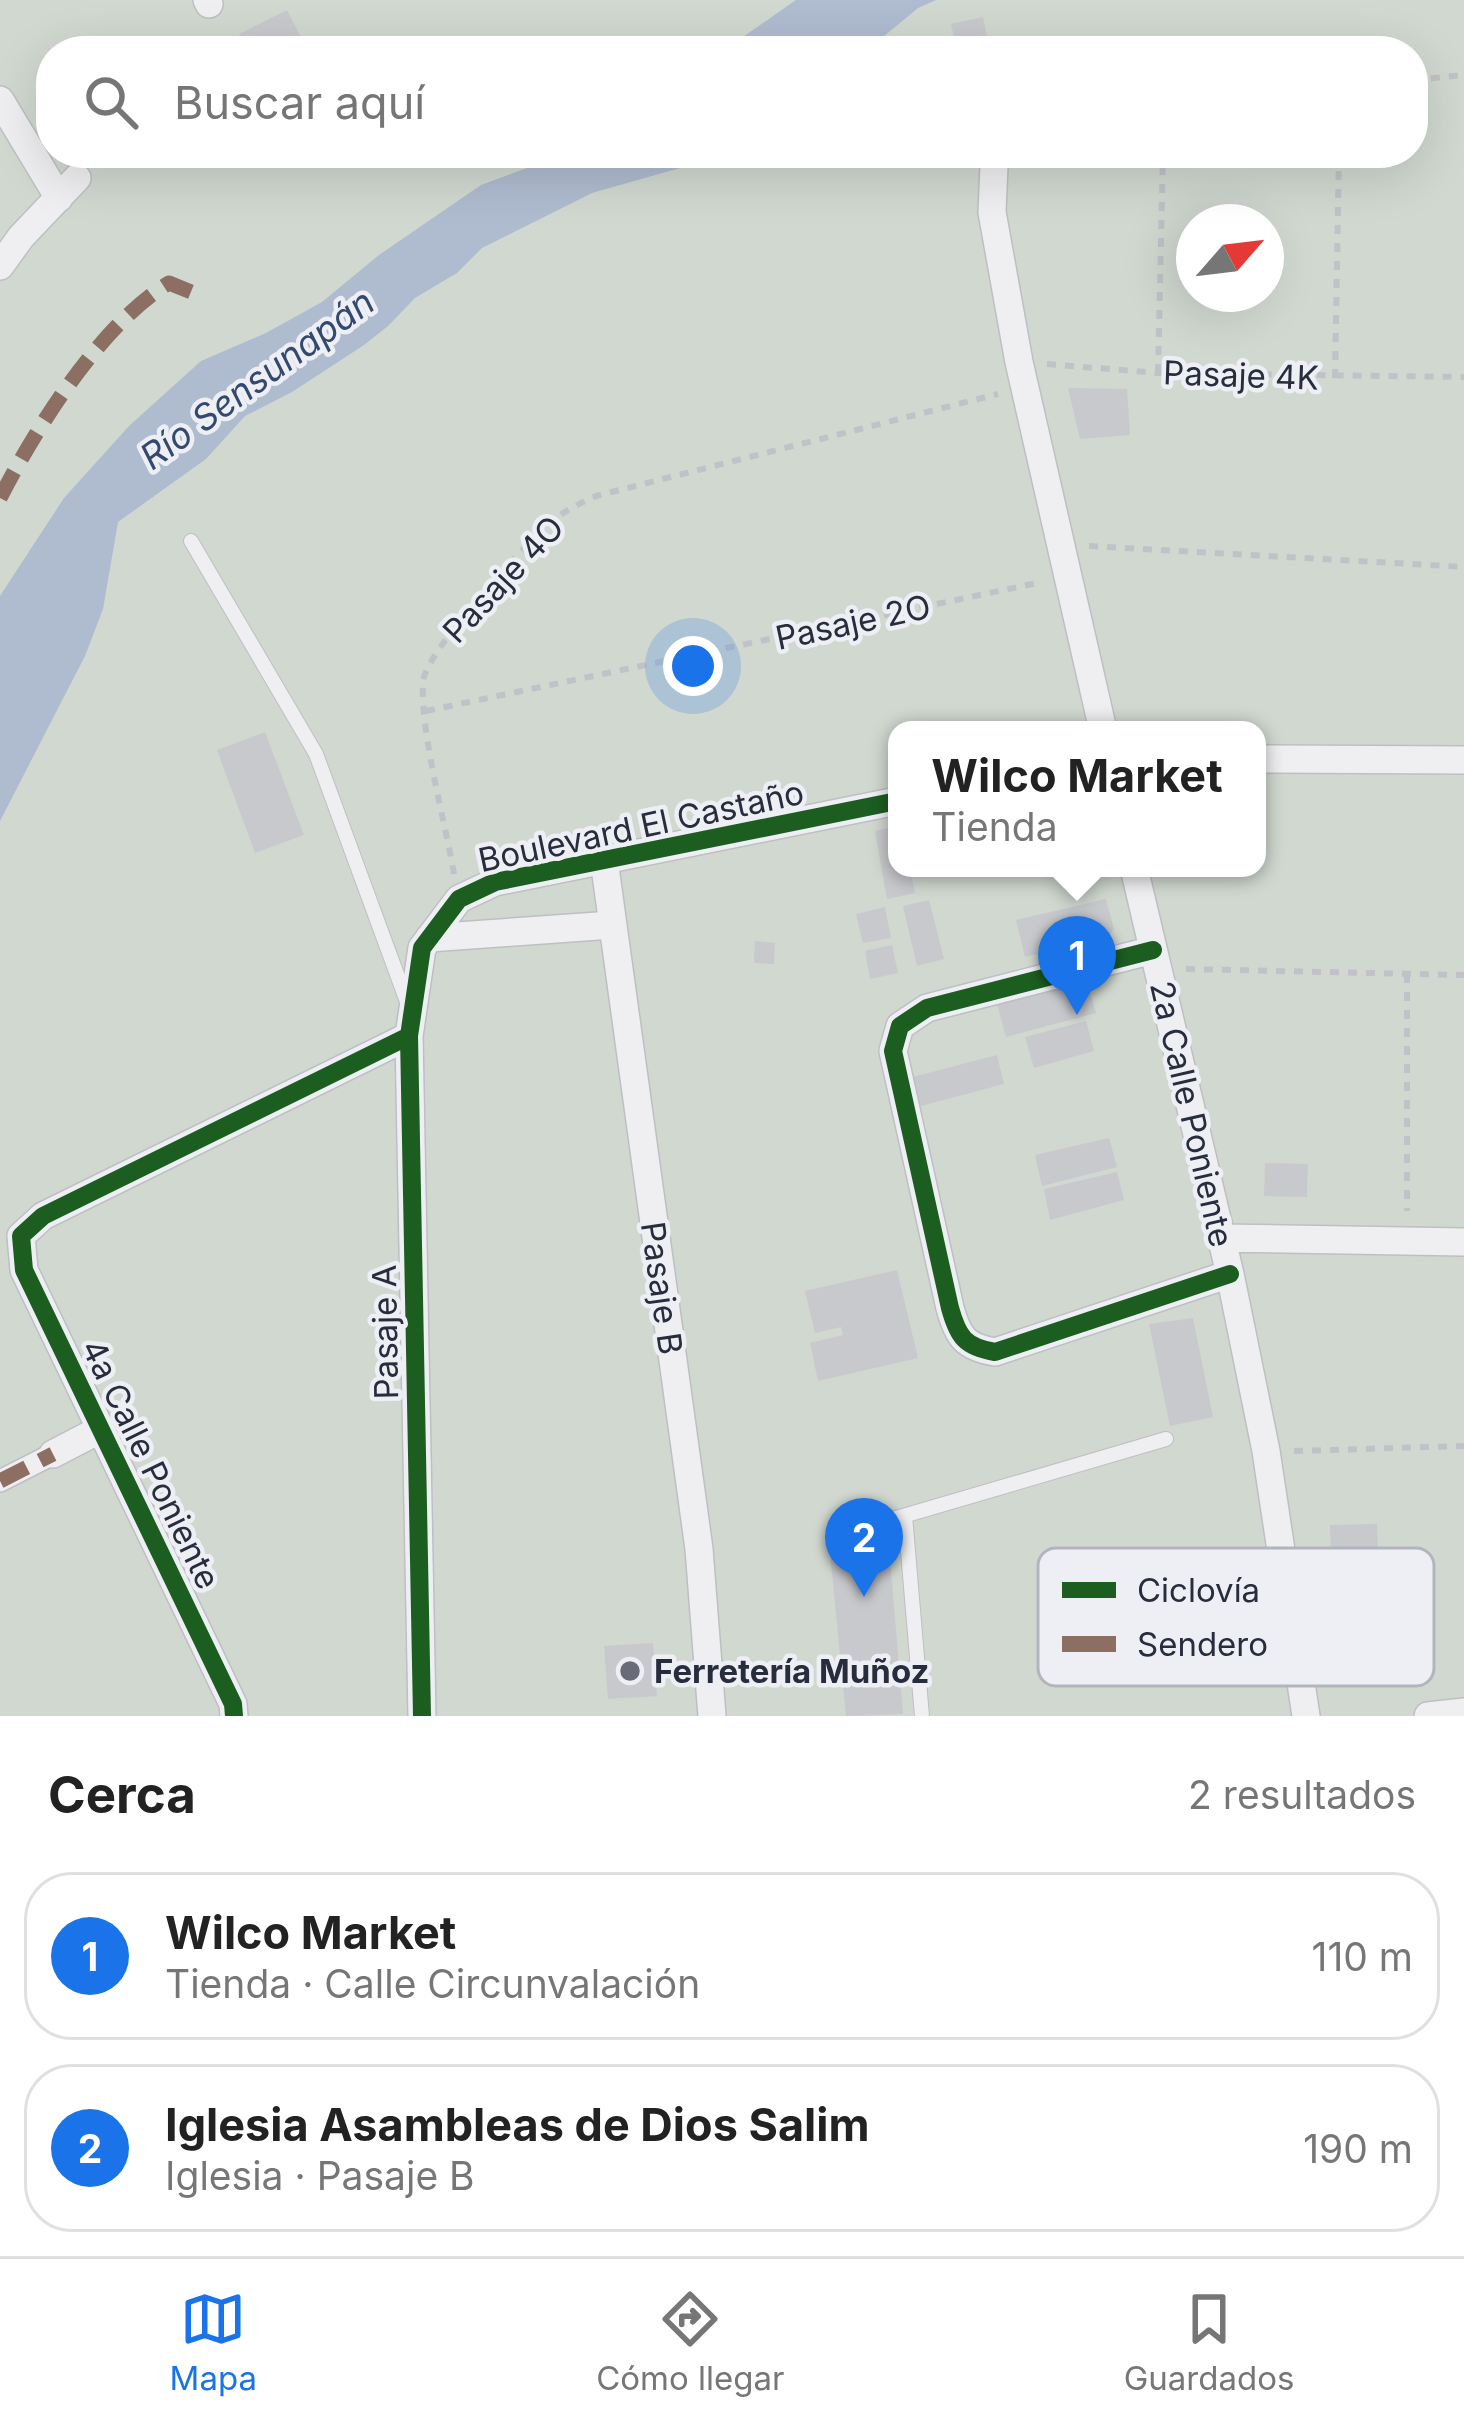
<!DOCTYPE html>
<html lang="es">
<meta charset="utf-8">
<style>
body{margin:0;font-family:Inter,sans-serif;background:#f6f6f6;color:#222}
.compass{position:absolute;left:1176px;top:204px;width:108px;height:108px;border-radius:50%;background:#fff;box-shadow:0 12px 48px #0002;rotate:62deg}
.you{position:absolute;left:693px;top:666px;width:42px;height:42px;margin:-30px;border:9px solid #fff;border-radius:50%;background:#1a73e8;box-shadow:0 0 0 18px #1a73e833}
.badge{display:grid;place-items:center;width:78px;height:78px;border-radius:50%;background:#1a73e8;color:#fff;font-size:39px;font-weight:700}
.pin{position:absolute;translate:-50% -99px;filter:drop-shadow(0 3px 6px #0008)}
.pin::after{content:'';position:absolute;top:63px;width:42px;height:36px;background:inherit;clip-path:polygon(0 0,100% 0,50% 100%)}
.popup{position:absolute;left:888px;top:721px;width:378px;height:156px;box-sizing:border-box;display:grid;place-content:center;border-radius:24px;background:#fff;filter:drop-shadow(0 3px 9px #0005);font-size:39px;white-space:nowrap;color:#767676}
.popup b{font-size:45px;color:#222}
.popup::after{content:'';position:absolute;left:50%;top:100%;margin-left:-24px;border:24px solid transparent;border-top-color:#fff}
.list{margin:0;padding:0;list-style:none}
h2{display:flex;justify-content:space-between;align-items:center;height:156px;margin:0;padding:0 48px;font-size:51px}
h2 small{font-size:39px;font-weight:400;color:#767676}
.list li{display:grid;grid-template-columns:78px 1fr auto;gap:36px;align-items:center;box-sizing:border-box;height:168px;margin:0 24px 24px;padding:0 24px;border:3px solid #e0e0e0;border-radius:48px}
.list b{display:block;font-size:45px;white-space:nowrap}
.list p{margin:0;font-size:39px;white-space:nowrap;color:#767676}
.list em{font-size:39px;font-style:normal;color:#767676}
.icon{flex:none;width:66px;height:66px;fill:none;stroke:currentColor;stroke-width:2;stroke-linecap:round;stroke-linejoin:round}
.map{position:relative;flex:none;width:1464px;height:1716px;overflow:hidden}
.search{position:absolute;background:#fff;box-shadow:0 12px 48px #0002;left:36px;right:36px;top:36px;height:132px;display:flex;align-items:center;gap:30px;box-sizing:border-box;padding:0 42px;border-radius:48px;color:#767676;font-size:45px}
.sheet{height:540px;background:#fff}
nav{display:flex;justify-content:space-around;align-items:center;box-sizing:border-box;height:168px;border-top:3px solid #e0e0e0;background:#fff;font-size:33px;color:#767676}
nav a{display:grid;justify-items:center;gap:6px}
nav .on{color:#1a73e8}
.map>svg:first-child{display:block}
.green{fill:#d0d8d0;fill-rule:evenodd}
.water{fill:#afbbcf}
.building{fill:#c8c9cd}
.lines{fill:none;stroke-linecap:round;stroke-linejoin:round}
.service-casing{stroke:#bebfc3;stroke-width:16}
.pedestrian-casing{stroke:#bebfc3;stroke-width:24}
.minor-casing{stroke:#bebfc3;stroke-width:30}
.path{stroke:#c1c2c8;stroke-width:6;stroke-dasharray:9 9;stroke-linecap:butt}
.service{stroke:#efeff1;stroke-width:14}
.pedestrian{stroke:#efeff1;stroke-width:21}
.minor{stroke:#efeff1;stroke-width:27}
.quiet{stroke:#8d6e63;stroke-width:15;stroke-dasharray:30 15;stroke-linecap:butt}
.cycleway-casing{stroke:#edeff4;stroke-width:26}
.cycleway{stroke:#1b5e20;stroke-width:18}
.poi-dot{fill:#686c78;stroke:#edeff4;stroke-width:4.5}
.labels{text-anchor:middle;stroke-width:9;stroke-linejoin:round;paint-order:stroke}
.street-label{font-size:33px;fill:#282d3d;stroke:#edeff4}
.poi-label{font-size:33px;font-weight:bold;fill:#282d3d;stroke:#edeff4;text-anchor:start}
.water-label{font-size:36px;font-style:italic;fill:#34496f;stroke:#edeff4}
.key{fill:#edeff4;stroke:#b2b5bd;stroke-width:3}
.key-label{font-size:33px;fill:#282d3d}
</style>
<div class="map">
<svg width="1464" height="1716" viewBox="0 0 1464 1716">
<rect width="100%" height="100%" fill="#e0e1e5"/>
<path class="green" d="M 0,0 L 1464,0 L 1464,1716 L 0,1716 ZM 51,51 L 1413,51 L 1413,153 L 51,153 ZM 1194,222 L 1266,222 L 1266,294 L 1194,294 ZM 897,730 L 1257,730 L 1257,868 L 897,868 Z"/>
<path class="water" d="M 796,0 L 936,0 L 918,8 L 866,51 L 723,51 Z
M 568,153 L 733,153 L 592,193 L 482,248 L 457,273 L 415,298 L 388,326 L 364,345 L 292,392 L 245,416 L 206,459 L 118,522 L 103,609 L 85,656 L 0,821 L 0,596 L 64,498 L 129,426 L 201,361 L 266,333 L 322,302 L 379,255 L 481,185 Z"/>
<path class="building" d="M 287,10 L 308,51 L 247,51 L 239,34 Z
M 983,17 L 990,51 L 957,51 L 951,24 Z
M 1068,388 L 1127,389 L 1130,435 L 1080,439 Z
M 265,732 L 304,835 L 255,853 L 217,750 Z
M 897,826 L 897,868 L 910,868 L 915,893 L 887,899 L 875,831 Z
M 1106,899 L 1114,929 L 1107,938 L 1025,957 L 1016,920 Z
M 929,900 L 944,959 L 917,966 L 903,906 Z
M 885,907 L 891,938 L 863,943 L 856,914 Z
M 755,941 L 775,943 L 774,964 L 754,963 Z
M 892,945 L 898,973 L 870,979 L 865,951 Z
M 1086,979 L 1096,1013 L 1006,1037 L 996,1000 Z
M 1086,1021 L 1094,1051 L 1034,1068 L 1025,1037 Z
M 997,1055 L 1004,1084 L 917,1107 L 909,1078 Z
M 1109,1138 L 1117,1167 L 1042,1186 L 1035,1155 Z
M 1265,1163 L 1308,1164 L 1307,1197 L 1264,1196 Z
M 1117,1172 L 1124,1200 L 1050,1220 L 1044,1189 Z
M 897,1270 L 918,1358 L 818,1381 L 810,1343 L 843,1335 L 841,1327 L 815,1333 L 805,1291 Z
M 1193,1318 L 1213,1417 L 1170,1426 L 1149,1324 Z
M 1377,1524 L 1378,1553 L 1331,1554 L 1330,1525 Z
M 888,1535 L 903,1714 L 846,1716 L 830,1553 Z
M 653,1643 L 657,1696 L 608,1699 L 604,1646 Z"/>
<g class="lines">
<g class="service-casing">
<path id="service" d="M 191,541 L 316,754 L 409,1007
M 905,1516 L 922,1716
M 852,1531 L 1166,1439"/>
</g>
<g class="pedestrian-casing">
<path id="pedestrian" d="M 0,1481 L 53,1454"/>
</g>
<g class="minor-casing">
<path id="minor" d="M 207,0 L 209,4
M 0,100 L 59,198
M 994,166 L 992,212 L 1019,362 L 1103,730
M 0,266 L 21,237 L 77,178
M 1257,759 L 1464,760
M 604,860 L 699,1549 L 712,1716
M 1134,868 L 1230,1274 L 1266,1451 L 1306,1716
M 429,938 L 612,925
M 1153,950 L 927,1008 L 900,1026 L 893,1051 L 950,1308 C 958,1337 965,1347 995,1352 L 1230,1274
M 1222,1238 L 1464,1242
M 53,1454 L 101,1429
M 234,1716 L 233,1704 L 24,1270 L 21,1236 L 43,1216 L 409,1036
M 422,1716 L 409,1036 L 422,948 L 459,899 L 495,882 L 897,801
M 1428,1716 L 1464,1712"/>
</g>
<path class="path" d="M 1413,80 L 1464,75
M 1047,364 L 1158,373 L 1464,377
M 1158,373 L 1163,153
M 1335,378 L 1339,153
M 1089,546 L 1464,567
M 426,711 L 1042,582
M 454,874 C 445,821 420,732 423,682 C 425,653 517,554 542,530 C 558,514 576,505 596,496 L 998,394
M 1186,969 L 1464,975
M 1407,974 L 1407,1211
M 1294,1451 L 1464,1446"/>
<use href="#service" class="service"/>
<use href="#pedestrian" class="pedestrian"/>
<use href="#minor" class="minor"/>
<path class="quiet" d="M 0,498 C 36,428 101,324 169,283 L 201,296
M 0,1481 L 53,1454"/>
<g class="cycleway-casing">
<path id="cycleway" d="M 1153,950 L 927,1008 L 900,1026 L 893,1051 L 950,1308 C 958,1337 965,1347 995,1352 L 1230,1274
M 234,1716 L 233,1704 L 24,1270 L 21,1236 L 43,1216 L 409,1036
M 422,1716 L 409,1036 L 422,948 L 459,899 L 495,882 L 897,801"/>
</g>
<use href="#cycleway" class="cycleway"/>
</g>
<circle class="poi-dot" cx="630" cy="1671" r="12"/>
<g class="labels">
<g class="street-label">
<text transform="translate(1241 375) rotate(2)" y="12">Pasaje 4K</text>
<text transform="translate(503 579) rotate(-47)" y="12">Pasaje 4O</text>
<text transform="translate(853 622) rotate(-12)" y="12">Pasaje 2O</text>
<text transform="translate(641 826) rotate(-12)" y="12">Boulevard El Castaño</text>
<text transform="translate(1192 1114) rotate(77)" y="12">2a Calle Poniente</text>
<text transform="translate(662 1288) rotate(82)" y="12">Pasaje B</text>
<text transform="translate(385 1332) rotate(-91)" y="12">Pasaje A</text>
<text transform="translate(151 1464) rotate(64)" y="12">4a Calle Poniente</text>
</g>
<g class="poi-label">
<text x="654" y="1683">Ferretería Muñoz</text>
</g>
<g class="water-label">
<text transform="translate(257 379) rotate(-36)" y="13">Río Sensunapán</text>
</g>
</g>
<rect x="1038" y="1548" width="396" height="138" rx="18" class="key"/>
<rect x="1062" y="1582" width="54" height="16" fill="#1b5e20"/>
<rect x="1062" y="1636" width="54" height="16" fill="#8d6e63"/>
<g class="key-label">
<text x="1137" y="1602">Ciclovía</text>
<text x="1137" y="1656">Sendero</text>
</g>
</svg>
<svg class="compass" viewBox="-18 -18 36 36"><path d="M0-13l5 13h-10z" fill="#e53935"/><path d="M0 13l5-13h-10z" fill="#767676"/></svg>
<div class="you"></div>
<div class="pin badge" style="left:1077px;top:1015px">1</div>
<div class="popup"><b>Wilco Market</b>Tienda</div>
<div class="pin badge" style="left:864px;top:1597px">2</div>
<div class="search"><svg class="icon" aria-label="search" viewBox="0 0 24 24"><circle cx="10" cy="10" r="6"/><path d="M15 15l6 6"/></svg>Buscar aquí</div>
</div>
<section class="sheet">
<h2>Cerca<small>2 resultados</small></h2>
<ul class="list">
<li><span class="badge">1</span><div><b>Wilco Market</b><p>Tienda · Calle Circunvalación</p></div><em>110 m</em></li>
<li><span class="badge">2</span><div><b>Iglesia Asambleas de Dios Salim</b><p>Iglesia · Pasaje B</p></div><em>190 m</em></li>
</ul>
</section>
<nav>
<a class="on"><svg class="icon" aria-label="map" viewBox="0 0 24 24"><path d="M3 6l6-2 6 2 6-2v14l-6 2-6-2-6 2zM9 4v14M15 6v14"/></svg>Mapa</a>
<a><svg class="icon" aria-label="directions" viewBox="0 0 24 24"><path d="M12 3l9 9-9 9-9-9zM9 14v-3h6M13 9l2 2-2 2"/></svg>Cómo llegar</a>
<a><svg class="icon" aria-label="saved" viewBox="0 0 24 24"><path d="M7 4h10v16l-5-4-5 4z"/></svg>Guardados</a>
</nav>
